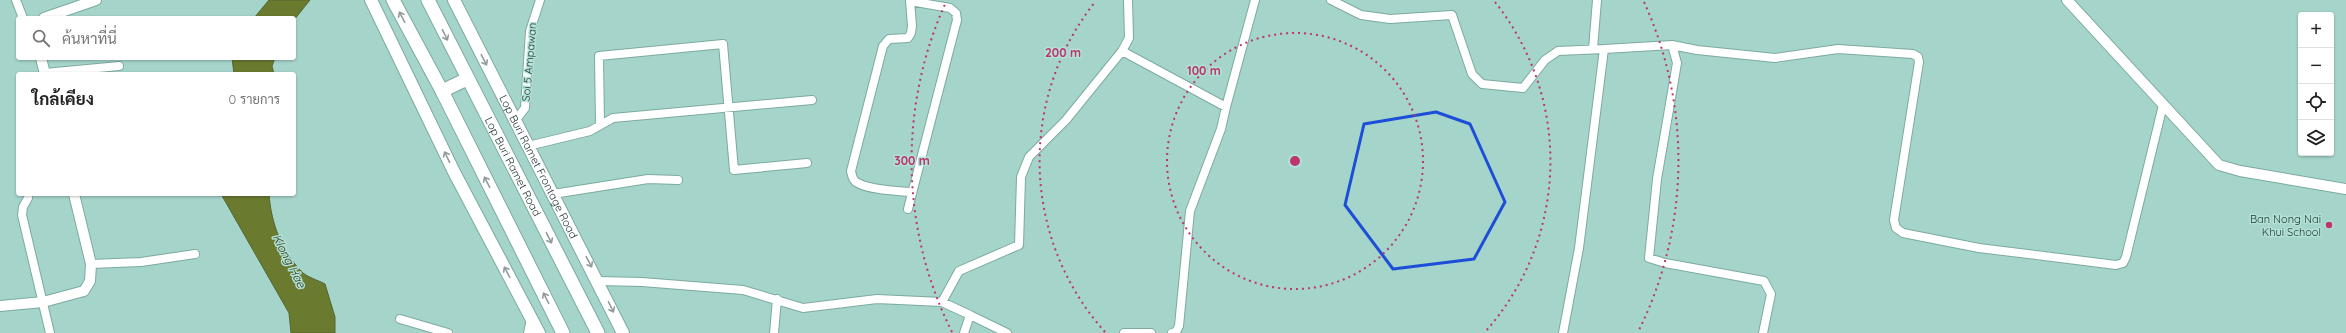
<!DOCTYPE html>
<html lang="th">
<meta charset="utf-8">
<style>
body{margin:0;font-family:Quicksand,Sarabun,sans-serif;background:#f6f6f6;color:#222}
.controls{position:absolute;right:12px;top:12px;display:grid;overflow:hidden;border-radius:4px;box-shadow:0 1px 3px #0004}
.controls button{width:36px;height:36px;display:grid;place-items:center;padding:0;border:0;border-bottom:1px solid #e0e0e0;background:#fff;color:#222;font:20px sans-serif}
.list{margin:0;padding:0;list-style:none}
h2{display:flex;justify-content:space-between;align-items:center;height:52px;margin:0;padding:0 16px;font-size:17px}
h2 small{font-size:13px;font-weight:400;color:#767676}
.icon{flex:none;width:22px;height:22px;fill:none;stroke:currentColor;stroke-width:2;stroke-linecap:round;stroke-linejoin:round}
.map{position:relative;flex:none;width:2346px;height:333px;overflow:hidden}
.search{position:absolute;background:#fff;box-shadow:0 1px 3px #0004;left:16px;top:16px;width:280px;height:44px;display:flex;align-items:center;gap:10px;box-sizing:border-box;padding:0 14px;border-radius:4px;color:#767676;font-size:15px}
.panel{position:absolute;background:#fff;box-shadow:0 1px 3px #0004;left:16px;top:72px;width:280px;height:124px;border-radius:4px}
.map>svg:first-child{display:block}
.water{fill:#6a7a2e;stroke:#556630}
.lines{fill:none;stroke-linecap:round;stroke-linejoin:round}
.minor-casing{stroke:#7caaa0;stroke-width:10}
.tertiary-casing{stroke:#7caaa0;stroke-width:12}
.secondary-casing{stroke:#7caaa0;stroke-width:14}
.primary-casing{stroke:#7caaa0;stroke-width:15}
.minor{stroke:#fff;stroke-width:8}
.tertiary{stroke:#fff;stroke-width:10}
.secondary{stroke:#fff;stroke-width:12}
.primary{stroke:#fff;stroke-width:13}
.oneway{stroke:#929c9a}
.marked{fill:none;stroke:#1d4ed8;stroke-width:3;stroke-linejoin:round}
.ring{fill:none;stroke:#be346e;stroke-width:2;stroke-dasharray:2 4}
.poi-dot{fill:#be346e;stroke:#b2e1d7;stroke-width:1.5}
.labels{text-anchor:middle;stroke-width:3;stroke-linejoin:round;paint-order:stroke}
.street-label{font-size:11px;fill:#253834;stroke:#b2e1d7}
.poi-label{font-size:11px;fill:#253834;stroke:#b2e1d7;text-anchor:end}
.water-label{font-size:12px;font-style:italic;fill:#303716;stroke:#b2e1d7}
.centre{fill:#be346e;stroke:#b2e1d7;stroke-width:2}
.ring-label{font-size:12px;text-anchor:middle;font-weight:bold;fill:#be346e;stroke:#b2e1d7;stroke-width:3;stroke-linejoin:round;paint-order:stroke}
</style>
<div class="map">
<svg width="2346" height="333" viewBox="0 0 2346 333">
<rect width="100%" height="100%" fill="#a5d4ca"/>
<path class="water" d="M 269,0 L 310,0 L 294,20 L 254,18 Z
M 232,58 L 275,58 L 272,66 L 274,74 L 234,74 Z
M 221,194 L 269,194 C 271,222 281,250 301,271 C 306,277 318,280 325,284 L 335,317 L 335,333 L 291,333 L 289,313 Z"/>
<g class="lines">
<g class="minor-casing">
<path id="minor" d="M 16,0 L 23,18
M 910,0 L 912,26 L 911,33 L 908,38 L 889,39 L 883,46 L 851,171 C 852,175 852,179 856,182 C 868,190 897,191 911,192
M 1331,0 L 1361,15 L 1390,19 L 1452,15 L 1472,74 L 1482,84 L 1523,88 L 1545,60 L 1558,51 L 1604,49 L 1579,248 L 1563,333
M 1672,45 L 1697,50 L 1775,58 L 1838,49 L 1913,54 L 1918,57 L 1919,62 L 1894,220 L 1896,228 L 1903,233 L 1979,248 L 2116,265 L 2123,263 L 2126,257 L 2163,105
M 1593,49 L 1597,0
M 1604,49 L 1672,45 L 1677,63 L 1657,179 L 1649,258 L 1665,263 L 1764,281 L 1771,294 L 1763,333
M 1122,51 L 1129,38 L 1128,0
M 45,73 L 119,66
M 515,121 L 525,108 L 530,31 L 540,0
M 600,124 L 599,56 L 723,44 L 734,170 L 807,163
M 528,146 L 590,131 L 613,118 L 812,100
M 553,194 L 648,179 L 678,180
M 28,198 L 23,207 L 22,215 L 50,333
M 908,209 L 957,20 L 956,13 L 950,8 L 910,1
M 91,264 L 141,262 L 195,254
M 599,281 L 642,282 L 743,290 L 803,308 L 877,299 L 942,302 L 970,315 L 964,333
M 942,302 L 959,271 L 1019,245 L 1021,177 L 1029,157 L 1066,120 L 1122,51 L 1226,107 L 1255,0
M 970,315 L 1007,333
M 400,319 L 448,333
M 528,333 L 531,319
M 774,333 L 777,299
M 1124,333 L 1151,333
M 1172,333 L 1176,332 L 1179,326 L 1190,211 L 1221,129 L 1226,107"/>
</g>
<g class="tertiary-casing">
<path id="tertiary" d="M 2067,0 L 2219,165 L 2240,171 L 2346,189
M 44,18 L 96,0
M 41,58 L 45,74
M 0,306 L 43,302 L 84,291 L 90,281 L 91,264 L 74,194"/>
</g>
<g class="secondary-casing">
<g id="secondary">
<path d="M 371,0 L 454,172 L 539,333"/>
<path id="s1" d="M 454,0 L 623,333"/>
</g>
</g>
<g class="primary-casing">
<g id="primary">
<path d="M 393,0 L 442,91 L 563,333"/>
<path id="s2" d="M 428,0 L 598,333"/>
<path d="M 442,91 L 467,79"/>
</g>
</g>
<use href="#minor" class="minor"/>
<use href="#tertiary" class="tertiary"/>
<use href="#secondary" class="secondary"/>
<use href="#primary" class="primary"/>
</g>
<defs><path id="oneway-shaft" d="M-6 0H5M1.5-3L5.5 0L1.5 3" fill="none" stroke-width="1.6" stroke-linecap="round" stroke-linejoin="round"/></defs>
<g class="oneway">
<use href="#oneway-shaft" transform="translate(402 17) rotate(-118)"/>
<use href="#oneway-shaft" transform="translate(445 35) rotate(64)"/>
<use href="#oneway-shaft" transform="translate(484 60) rotate(63)"/>
<use href="#oneway-shaft" transform="translate(447 157) rotate(-116)"/>
<use href="#oneway-shaft" transform="translate(487 182) rotate(-117)"/>
<use href="#oneway-shaft" transform="translate(549 238) rotate(63)"/>
<use href="#oneway-shaft" transform="translate(589 262) rotate(62)"/>
<use href="#oneway-shaft" transform="translate(507 272) rotate(-118)"/>
<use href="#oneway-shaft" transform="translate(546 298) rotate(-117)"/>
<use href="#oneway-shaft" transform="translate(611 307) rotate(64)"/>
</g>
<path class="marked" d="M 1436,112 L 1470,124 L 1505,202 L 1474,259 L 1393,269 L 1345,205 L 1364,124 Z"/>
<g class="ring">
<circle cx="1295" cy="161" r="128"/>
<path d="M1105 332A256 256 0 0 1 1095 2M1495 2A256 256 0 0 1 1485 332"/>
<path d="M952 332A383 383 0 0 1 946 2M1644 2A383 383 0 0 1 1638 332"/>
</g>
<circle class="poi-dot" cx="2329" cy="225" r="4"/>
<g class="labels">
<g class="street-label">
<text transform="translate(529 62) rotate(-85)" y="4">Soi 5 Ampawan</text>
<text dy="4" stroke="none"><textPath href="#s2" startOffset="187">Lop Buri Ramet Road</textPath></text>
<text dy="4" stroke="none"><textPath href="#s1" startOffset="187">Lop Buri Ramet Frontage Road</textPath></text>
</g>
<g class="poi-label">
<text x="2321" y="223">Ban Nong Nai<tspan x="2321" dy="13">Khui School</tspan></text>
</g>
<g class="water-label">
<text transform="translate(289 261) rotate(63)" y="4">Klong Hae</text>
</g>
</g>
<circle cx="1295" cy="161" r="6" class="centre"/>
<g class="ring-label">
<text x="1063" y="57">200 m</text>
<text x="1204" y="75">100 m</text>
<text x="912" y="165">300 m</text>
</g>
</svg>
<div class="controls">
<button>+</button>
<button>−</button>
<button><svg class="icon" aria-label="locate" viewBox="0 0 24 24"><circle cx="12" cy="12" r="6"/><path d="M12 2v4M12 18v4M2 12h4M18 12h4"/></svg></button>
<button><svg class="icon" aria-label="layers" viewBox="0 0 24 24"><path d="M12 4l9 5-9 5-9-5zM3 14l9 5 9-5"/></svg></button>
</div>
<div class="search"><svg class="icon" aria-label="search" viewBox="0 0 24 24"><circle cx="10" cy="10" r="6"/><path d="M15 15l6 6"/></svg>ค้นหาที่นี่</div>
<section class="panel">
<h2>ใกล้เคียง<small>0 รายการ</small></h2>
<ul class="list">
</ul>
</section>
</div>
